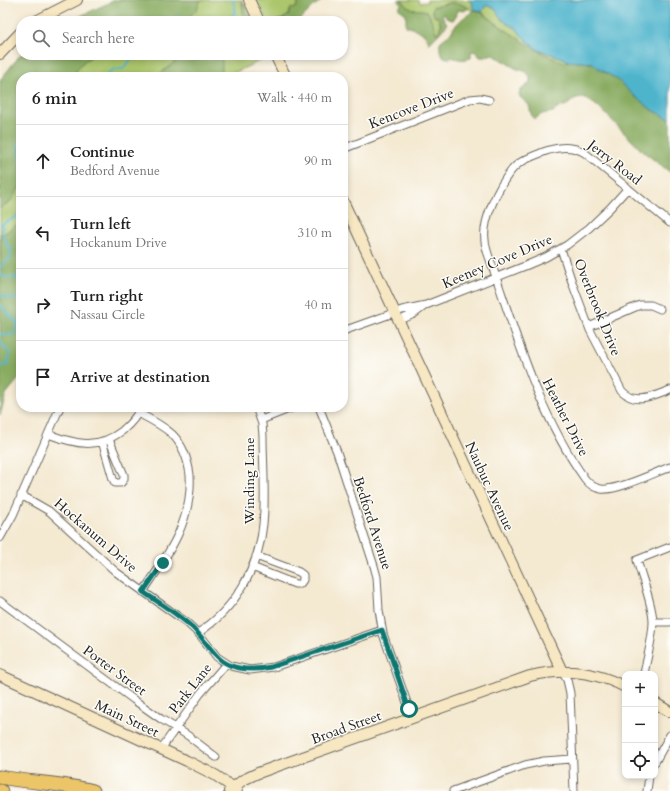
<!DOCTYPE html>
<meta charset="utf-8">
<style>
body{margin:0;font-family:Cardo,serif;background:#f2f2f2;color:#222}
.controls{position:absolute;right:12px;bottom:12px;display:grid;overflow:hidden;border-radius:8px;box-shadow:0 2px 6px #0003}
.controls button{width:36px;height:36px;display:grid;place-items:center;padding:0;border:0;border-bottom:1px solid #e0e0e0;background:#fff;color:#222;font:20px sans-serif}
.stop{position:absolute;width:12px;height:12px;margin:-9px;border:3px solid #0f766e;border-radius:50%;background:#fff}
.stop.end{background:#0f766e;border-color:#fff;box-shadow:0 1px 4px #0008}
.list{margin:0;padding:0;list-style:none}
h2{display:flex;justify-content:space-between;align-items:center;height:52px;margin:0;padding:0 16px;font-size:17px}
h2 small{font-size:13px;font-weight:400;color:#767676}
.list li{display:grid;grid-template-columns:26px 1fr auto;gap:12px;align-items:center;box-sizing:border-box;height:72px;padding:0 16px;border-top:1px solid #e0e0e0}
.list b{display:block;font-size:15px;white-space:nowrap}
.list p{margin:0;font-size:13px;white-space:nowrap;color:#767676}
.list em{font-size:13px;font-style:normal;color:#767676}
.icon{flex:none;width:22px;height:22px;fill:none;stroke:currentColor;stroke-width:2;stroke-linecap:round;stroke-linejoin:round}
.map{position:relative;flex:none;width:670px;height:791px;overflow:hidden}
.search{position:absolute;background:#fff;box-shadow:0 2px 6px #0003;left:16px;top:16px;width:332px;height:44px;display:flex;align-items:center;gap:10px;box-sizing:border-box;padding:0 14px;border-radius:16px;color:#767676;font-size:15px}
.panel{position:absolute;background:#fff;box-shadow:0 2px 6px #0003;left:16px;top:72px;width:332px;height:340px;border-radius:16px}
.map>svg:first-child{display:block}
.green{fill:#abc66c;stroke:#647144}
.forest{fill:#88ab60;stroke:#52643e}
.water{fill:#4db4cc;stroke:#346874}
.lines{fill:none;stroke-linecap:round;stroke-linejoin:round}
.stream{stroke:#4db4cc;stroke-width:2}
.street-casing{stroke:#68645b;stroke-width:9}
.secondary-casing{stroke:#68645b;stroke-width:12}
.highway-casing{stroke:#68645b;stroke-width:15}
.street{stroke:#fff;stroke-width:7}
.secondary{stroke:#f7e8c3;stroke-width:10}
.highway{stroke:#ecc569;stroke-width:13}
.route{stroke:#0f766e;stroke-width:5}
.labels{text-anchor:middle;stroke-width:3;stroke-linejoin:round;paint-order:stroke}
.street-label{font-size:14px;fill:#1c1c1c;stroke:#fdfcf7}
</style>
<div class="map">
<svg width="670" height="791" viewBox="0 0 670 791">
<rect width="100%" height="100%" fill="#fdfcf7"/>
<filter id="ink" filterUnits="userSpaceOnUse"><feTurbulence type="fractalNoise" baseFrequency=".025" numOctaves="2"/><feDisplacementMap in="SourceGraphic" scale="8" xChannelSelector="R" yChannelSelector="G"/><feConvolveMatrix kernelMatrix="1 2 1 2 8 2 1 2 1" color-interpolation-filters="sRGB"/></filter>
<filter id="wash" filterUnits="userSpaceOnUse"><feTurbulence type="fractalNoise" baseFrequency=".012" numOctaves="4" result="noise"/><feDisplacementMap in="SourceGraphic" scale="16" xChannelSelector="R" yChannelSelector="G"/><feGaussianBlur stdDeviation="0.9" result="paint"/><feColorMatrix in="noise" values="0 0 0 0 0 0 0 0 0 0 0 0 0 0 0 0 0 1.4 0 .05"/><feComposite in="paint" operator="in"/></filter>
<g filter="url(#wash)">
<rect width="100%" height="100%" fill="#f4e9d1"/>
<path class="green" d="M 120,0 L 242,0 L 252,21 L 74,21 Z
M 255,0 L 300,0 L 296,8 L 290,11 L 289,15 C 283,20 275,21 267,21 Z
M 402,0 L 418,0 L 420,3 L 427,2 L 427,0 L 469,0 L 473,5 L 472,6 L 475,9 L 471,10 C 465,5 450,0 443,5 C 440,8 437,13 435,17 L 438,17 L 441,25 L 439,32 L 436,34 L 428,12 L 411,10 Z
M 486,5 L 489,5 L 495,9 L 502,20 L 508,24 L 516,28 L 521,35 L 536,49 L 565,59 L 567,61 L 564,63 L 535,50 L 500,26 L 482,12 Z
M 56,55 L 267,55 L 268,57 L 225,77 L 63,77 Z
M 21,101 L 21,251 L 0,259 L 0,127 Z"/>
<path class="forest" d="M 115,0 L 201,0 L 197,9 L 185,21 L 70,21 Z
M 300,0 L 323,0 L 315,5 L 299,21 L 280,21 L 289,15 L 290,9 L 296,8 Z
M 398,0 L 402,0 C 413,16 418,6 428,12 L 437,34 L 439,32 L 441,24 L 438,17 L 434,16 L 432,10 L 433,7 L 451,3 L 461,4 L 469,8 L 464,11 L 458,10 L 456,17 L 453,20 L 448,19 L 444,14 L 443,14 L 442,16 L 446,22 L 447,25 L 429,44 C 428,33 416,29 406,26 L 406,14 L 398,8 L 401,5 Z
M 242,1 L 253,21 L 241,21 L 243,17 Z
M 475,10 C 485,13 491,21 501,27 C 523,41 539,53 564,63 L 567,61 L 593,63 L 598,68 L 618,80 L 633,95 L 651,109 L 670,119 L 670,172 L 641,150 L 600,108 L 584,97 L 576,98 L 567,105 L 560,107 L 553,112 L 542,114 L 535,119 L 532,117 L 529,105 L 520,97 L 519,94 L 521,90 L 530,83 L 530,76 L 524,71 L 515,68 L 492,54 L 485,57 L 480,57 L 476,52 L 472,51 L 471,53 L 471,58 C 464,60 461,60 455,58 C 451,57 452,58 448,58 C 440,58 439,49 440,42 L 451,33 L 454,27 L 462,19 Z
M 21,54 L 94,55 L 83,62 L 72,77 L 21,77 L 21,185 L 10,202 L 3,206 L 0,209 L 0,80 Z
M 183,55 L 222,55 L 222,77 L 156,77 Z
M 21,222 L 21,376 L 6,394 L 0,415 L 0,234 L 5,233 Z"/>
<path class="water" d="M 469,0 L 670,0 L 670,119 L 651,109 L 633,95 L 618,80 L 598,68 L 593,63 L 567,61 L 565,59 L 536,49 L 521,35 L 516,28 L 506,23 L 501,18 L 495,9 L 489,5 L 486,5 L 482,12 L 474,9 L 472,6 L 473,4 Z"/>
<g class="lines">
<path class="stream" d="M 174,21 L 174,18 L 178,17 L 184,18 L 186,21
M 210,21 L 217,18 L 228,19 L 235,13 L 235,6 L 232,0
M 155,55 L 157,55
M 105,77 L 112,70 L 123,69 L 131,59 L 131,55
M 21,138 L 18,149 L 21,163
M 0,267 L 10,259 L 11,249 L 6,243 L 3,233 L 2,224 L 16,217 L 21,210
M 0,273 L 6,278 L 16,277 L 21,285
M 0,296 C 9,295 13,304 21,295
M 0,305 L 17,323 L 17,330 L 11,335 L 0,334
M 0,340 L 3,346 L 10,353 L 8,365 L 0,366"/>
</g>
</g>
<g filter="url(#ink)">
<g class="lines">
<g class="street-casing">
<path id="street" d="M 343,149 L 470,99 L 480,98 L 489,100
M 670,223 L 585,153 C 572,145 559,147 546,151 C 536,155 526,158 518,164 C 503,176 487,211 485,229 C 484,238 485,246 488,254 C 515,330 537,412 585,479 C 589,484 594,488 601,489 C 617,491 654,473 670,467
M 561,249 L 573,285 L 590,330 L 622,391 C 636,406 654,396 670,390
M 398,321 L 414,314 L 426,305
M 589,327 L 640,305 L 651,305 L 660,309
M 343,331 L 402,310 L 426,305 L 525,266 L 546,257 L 567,245 L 589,228 L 610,208 L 628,188
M 319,407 L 337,452 L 374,566 L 377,577 L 379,610 L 383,634 L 412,717
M 138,413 C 150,419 162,425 172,434 C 183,445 188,460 190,475 C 193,521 167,556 143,592
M 261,420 L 294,407
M 48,434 C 75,444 97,450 122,431 C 130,424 137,417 141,407
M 102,441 L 113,479 L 115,483 L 121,483 L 124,479 L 124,475 L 109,439
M 21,495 L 49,511 L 116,572 L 186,622 L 200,635 L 217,657 L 231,666 L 250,670 L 274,667 L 382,630
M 0,538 L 13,515 L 60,407
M 252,567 L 295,584 L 300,584 L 303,580 L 303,575 L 299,572 L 256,556
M 0,601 L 134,700 L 161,719 L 187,735 L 216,757
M 653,622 L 670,622
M 198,633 C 235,609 259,568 263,524 C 266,495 263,465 263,436 L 262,424 L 256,407
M 562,671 L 567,680 L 570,693 L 574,791
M 644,674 C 647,657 653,638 653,621 C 652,602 642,579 637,560 L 670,547
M 161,749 L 200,694 L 226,664
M 655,762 L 670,735
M 453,791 L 525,765 L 544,761 L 572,759
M 647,791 L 649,776"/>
</g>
<g class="secondary-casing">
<path id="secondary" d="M 249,0 L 259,21
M 36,21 L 77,0
M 0,54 L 21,32
M 275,55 L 286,77
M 343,201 L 562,671
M 0,675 L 187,761 L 215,775 L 237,790
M 655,703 L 670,712
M 229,791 L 243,780 L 258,773 L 530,676 C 563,668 595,671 625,687"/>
</g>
<g class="highway-casing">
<path id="highway" d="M 0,777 C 31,783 63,783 93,791
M 0,791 L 1,791"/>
</g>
<use href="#street" class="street"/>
<use href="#secondary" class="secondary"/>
<use href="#highway" class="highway"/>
</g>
</g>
<g class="lines" filter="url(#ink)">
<path class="route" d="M 163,563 L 143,592 C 160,603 178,614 193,628 C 201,636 207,645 215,654 C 229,671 251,671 271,667 L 382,630 L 409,709"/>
</g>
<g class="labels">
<g class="street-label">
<text transform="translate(411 108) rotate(-21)" y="5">Kencove Drive</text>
<text transform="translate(615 162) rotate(38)" y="5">Jerry Road</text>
<text transform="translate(497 261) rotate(-23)" y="5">Keeney Cove Drive</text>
<text transform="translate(598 307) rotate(68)" y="5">Overbrook Drive</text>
<text transform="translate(566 417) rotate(63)" y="5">Heather Drive</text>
<text transform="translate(249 481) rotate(-90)" y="5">Winding Lane</text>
<text transform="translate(490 486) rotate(65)" y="5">Naubuc Avenue</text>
<text transform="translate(373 523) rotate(72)" y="5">Bedford Avenue</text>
<text transform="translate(96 535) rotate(41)" y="5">Hockanum Drive</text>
<text transform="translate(115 670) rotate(36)" y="5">Porter Street</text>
<text transform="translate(190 688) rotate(-52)" y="5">Park Lane</text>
<text transform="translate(127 718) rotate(25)" y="5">Main Street</text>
<text transform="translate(346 727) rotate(-20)" y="5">Broad Street</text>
</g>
</g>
</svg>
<div class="controls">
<button>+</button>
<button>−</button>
<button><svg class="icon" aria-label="locate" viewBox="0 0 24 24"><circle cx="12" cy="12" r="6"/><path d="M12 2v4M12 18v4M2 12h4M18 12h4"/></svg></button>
</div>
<div class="stop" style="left:409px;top:709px"></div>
<div class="stop end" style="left:163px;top:563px"></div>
<div class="search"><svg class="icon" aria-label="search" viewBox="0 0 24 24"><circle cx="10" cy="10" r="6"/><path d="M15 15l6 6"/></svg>Search here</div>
<section class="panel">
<h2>6 min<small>Walk · 440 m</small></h2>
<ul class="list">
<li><svg class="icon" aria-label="ahead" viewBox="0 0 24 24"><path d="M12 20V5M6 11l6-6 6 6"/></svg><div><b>Continue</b><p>Bedford Avenue</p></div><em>90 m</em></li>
<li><svg class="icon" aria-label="left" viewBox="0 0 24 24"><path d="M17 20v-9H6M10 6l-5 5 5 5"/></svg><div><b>Turn left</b><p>Hockanum Drive</p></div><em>310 m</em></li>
<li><svg class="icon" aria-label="right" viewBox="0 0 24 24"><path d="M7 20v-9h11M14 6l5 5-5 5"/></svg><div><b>Turn right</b><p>Nassau Circle</p></div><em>40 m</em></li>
<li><svg class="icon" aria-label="arrive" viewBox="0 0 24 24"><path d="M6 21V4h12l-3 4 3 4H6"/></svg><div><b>Arrive at destination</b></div></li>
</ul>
</section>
</div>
